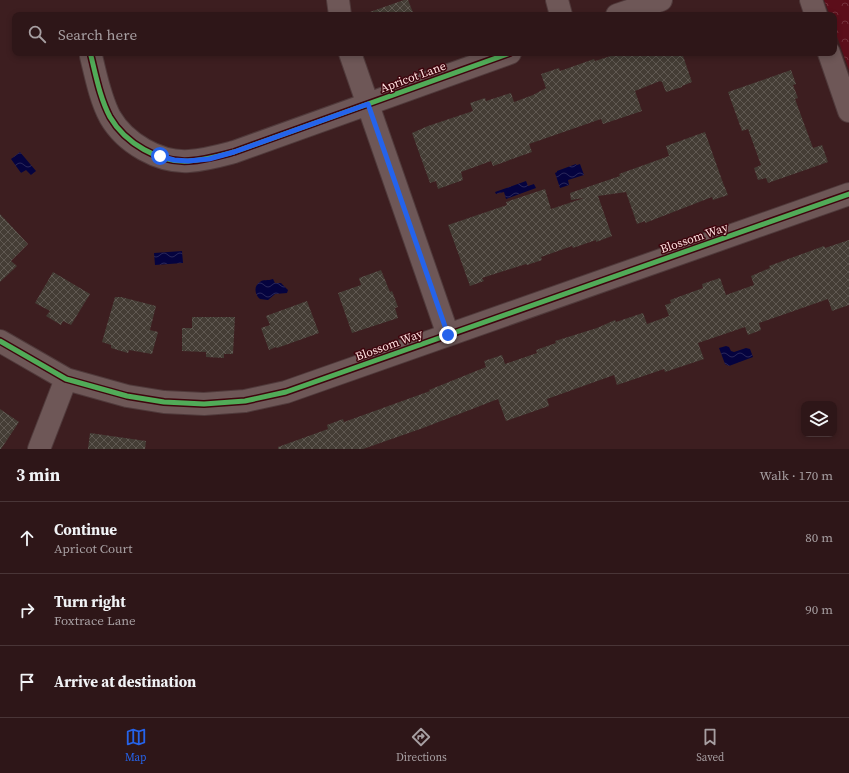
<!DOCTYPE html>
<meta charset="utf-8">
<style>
body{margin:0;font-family:"Source Serif 4",serif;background:#361f21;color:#f1f3f6}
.controls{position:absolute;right:12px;bottom:12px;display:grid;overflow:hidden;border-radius:8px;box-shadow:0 2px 6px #0003}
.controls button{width:36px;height:36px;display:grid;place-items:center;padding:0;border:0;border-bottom:1px solid #493537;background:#2e1618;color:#f1f3f6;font:20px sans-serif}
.stop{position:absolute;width:12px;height:12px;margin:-9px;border:3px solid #2563eb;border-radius:50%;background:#fff}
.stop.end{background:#2563eb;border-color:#fff;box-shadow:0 1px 4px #0008}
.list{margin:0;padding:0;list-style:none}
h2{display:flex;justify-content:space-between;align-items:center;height:52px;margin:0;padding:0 16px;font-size:17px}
h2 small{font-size:13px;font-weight:400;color:#a79fa2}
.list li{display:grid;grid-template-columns:26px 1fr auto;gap:12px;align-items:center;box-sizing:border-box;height:72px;padding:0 16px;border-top:1px solid #493537}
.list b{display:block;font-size:15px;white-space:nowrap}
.list p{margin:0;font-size:13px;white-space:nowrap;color:#a79fa2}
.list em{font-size:13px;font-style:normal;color:#a79fa2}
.icon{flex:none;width:22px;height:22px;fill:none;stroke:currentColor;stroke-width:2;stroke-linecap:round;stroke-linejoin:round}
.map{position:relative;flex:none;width:849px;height:449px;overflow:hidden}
.search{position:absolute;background:#2e1618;box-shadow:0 2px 6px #0003;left:12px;right:12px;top:12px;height:44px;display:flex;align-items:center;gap:10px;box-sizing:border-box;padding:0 14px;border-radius:8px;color:#a79fa2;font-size:15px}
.sheet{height:268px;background:#2e1618}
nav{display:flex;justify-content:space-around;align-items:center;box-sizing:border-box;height:56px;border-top:1px solid #493537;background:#2e1618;font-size:11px;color:#a79fa2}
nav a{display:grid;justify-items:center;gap:2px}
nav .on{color:#2563eb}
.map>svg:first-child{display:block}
.park{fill:url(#park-crowns)}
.water{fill:url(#water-waves)}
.building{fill:url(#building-cross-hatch)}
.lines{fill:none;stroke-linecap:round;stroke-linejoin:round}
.minor-casing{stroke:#503a3b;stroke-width:24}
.minor{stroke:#6e5757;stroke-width:22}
.cycleway-casing{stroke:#3e050d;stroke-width:8}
.cycleway{stroke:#51ab58;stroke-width:5}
.route{stroke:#2563eb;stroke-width:5}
.labels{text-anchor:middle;stroke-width:3;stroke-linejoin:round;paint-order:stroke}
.street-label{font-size:12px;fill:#ffe0df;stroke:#3e050d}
</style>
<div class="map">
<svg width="849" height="449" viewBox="0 0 849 449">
<defs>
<pattern id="park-crowns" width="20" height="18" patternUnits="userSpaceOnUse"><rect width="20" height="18" fill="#5c0e1a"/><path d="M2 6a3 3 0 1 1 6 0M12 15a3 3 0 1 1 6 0" fill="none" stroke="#74313b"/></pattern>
<pattern id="water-waves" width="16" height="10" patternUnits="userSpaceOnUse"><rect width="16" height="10" fill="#05033f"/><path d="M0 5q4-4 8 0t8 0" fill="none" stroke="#2a275a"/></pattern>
<pattern id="building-cross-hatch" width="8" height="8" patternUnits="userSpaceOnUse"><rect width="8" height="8" fill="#443d35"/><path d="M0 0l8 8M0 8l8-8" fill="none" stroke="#605952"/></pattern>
</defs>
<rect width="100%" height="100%" fill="#3d1e20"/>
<path class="park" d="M 824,0 L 849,0 L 849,70 L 834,28 L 834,15 L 830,15 Z"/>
<path class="water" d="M 20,152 L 36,171 L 31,175 L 26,170 L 21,173 L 11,159 Z
M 576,164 L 577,165 L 580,164 L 584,175 L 568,180 L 569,185 L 560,188 L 555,173 L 557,172 L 557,171 Z
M 526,181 L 528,186 L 534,184 L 536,188 L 506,199 L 504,192 L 496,194 L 495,192 Z
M 182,251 L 183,263 L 155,265 L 154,253 Z
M 273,279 L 275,283 L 281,283 L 288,290 L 287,293 L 275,294 L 268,300 L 260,299 C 255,295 253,286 260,282 C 263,279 268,281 273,279 Z
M 726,346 L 729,347 L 731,351 L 734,352 L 746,348 L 750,349 L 753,357 L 729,366 L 725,364 L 719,348 Z"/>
<path class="building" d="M 404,0 L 408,0 L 414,15 L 368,15 L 367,13 Z
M 620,53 L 682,53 L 692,82 L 682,86 L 682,87 L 666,92 L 662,82 L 660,81 L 635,91 L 642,111 L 603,124 L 601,119 L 529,144 L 532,152 L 493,166 L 491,161 L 461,172 L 463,180 L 438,189 L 436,181 L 430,183 L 412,133 L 428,126 L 473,111 L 470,103 L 485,98 L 486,101 L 511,93 L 514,102 L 533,95 L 546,88 L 541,74 L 559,68 L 560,71 L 594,59 L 595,61 Z
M 791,70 L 796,84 L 793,85 L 798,98 L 795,99 L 813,148 L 822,145 L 828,162 L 768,183 L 766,178 L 758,180 L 754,168 L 761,165 L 748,129 L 742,131 L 728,92 Z
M 705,132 L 723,183 L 728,195 L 713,200 L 712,197 L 645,223 L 645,221 L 637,224 L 626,192 L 598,196 L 612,236 L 596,242 L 596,240 L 573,248 L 572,246 L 541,257 L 542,260 L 527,265 L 526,264 L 482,278 L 484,281 L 470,286 L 448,225 L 507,205 L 506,202 L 545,189 L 551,209 L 584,198 L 571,200 L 570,193 L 620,176 L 619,174 L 669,156 L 666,146 Z
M 0,214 L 28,244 L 11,261 L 17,266 L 0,282 Z
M 849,240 L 849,305 L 832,311 L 828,299 L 759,323 L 761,330 L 748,335 L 745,327 L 698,343 L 704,359 L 665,372 L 664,369 L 617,385 L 614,375 L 547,399 L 549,406 L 506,421 L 498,399 L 423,428 L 363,449 L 278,449 L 278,447 L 328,429 L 327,425 L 343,419 L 344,422 L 430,391 L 429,390 L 486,367 L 484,361 L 502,355 L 505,364 L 537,353 L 536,350 L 556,343 L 555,341 L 597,328 L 615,320 L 616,322 L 643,313 L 647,324 L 669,316 L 665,305 L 671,303 L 670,300 L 703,288 L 702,284 L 720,278 L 726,295 L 754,285 L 751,276 L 770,268 L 769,266 L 824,246 L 825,248 Z
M 381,270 L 390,292 L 392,291 L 398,307 L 395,308 L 398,318 L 352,333 L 338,293 L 361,285 L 359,278 Z
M 53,272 L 90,294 L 71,325 L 63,321 L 61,325 L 46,316 L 50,311 L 35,303 Z
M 115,297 L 121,297 L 156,306 L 150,330 L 158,332 L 152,354 L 129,350 L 128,353 L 111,348 L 111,345 L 102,342 Z
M 307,301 L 319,333 L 277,348 L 276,347 L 269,350 L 261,328 L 270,325 L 266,316 Z
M 192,317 L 235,317 L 233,354 L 224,354 L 224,358 L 206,357 L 206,352 L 182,351 L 182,328 L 192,328 Z
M 0,409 L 19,422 L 1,449 L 0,449 Z
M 90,433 L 146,441 L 145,449 L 88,449 Z"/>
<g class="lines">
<g class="minor-casing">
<path id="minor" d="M 338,0 L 340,15
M 557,0 L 561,15
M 811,0 L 816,15
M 617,15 L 661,0
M 350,53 L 448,335
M 829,53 L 849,111
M 91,56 C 96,76 100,98 110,117 C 125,143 159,163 189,161 C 205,160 219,156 234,152 L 510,53
M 0,341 L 66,379 L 127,396 L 164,402 L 204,404 L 245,401 L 286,392 L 849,194
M 39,449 L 66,379"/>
</g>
<use href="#minor" class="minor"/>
<g class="cycleway-casing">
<path id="cycleway" d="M 91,56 C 96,76 100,98 110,117 C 125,143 159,163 189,161 C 205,160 219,156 234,152 L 510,53
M 0,341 L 66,379 L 127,396 L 164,402 L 204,404 L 245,401 L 286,392 L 849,194"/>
</g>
<use href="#cycleway" class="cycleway"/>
</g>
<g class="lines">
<path class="route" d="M 160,156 L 174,160 L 188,161 L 209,159 L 234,152 L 368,104 L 448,335"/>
</g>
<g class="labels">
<g class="street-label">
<text transform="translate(413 77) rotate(-20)" y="4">Apricot Lane</text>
<text transform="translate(694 238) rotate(-19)" y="4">Blossom Way</text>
<text transform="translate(389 345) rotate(-20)" y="4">Blossom Way</text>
</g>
</g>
</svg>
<div class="controls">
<button><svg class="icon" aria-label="layers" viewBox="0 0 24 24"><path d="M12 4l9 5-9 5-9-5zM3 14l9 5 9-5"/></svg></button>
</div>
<div class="stop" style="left:160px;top:156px"></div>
<div class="stop end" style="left:448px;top:335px"></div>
<div class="search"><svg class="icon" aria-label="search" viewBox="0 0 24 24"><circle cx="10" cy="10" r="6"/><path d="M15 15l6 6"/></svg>Search here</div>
</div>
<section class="sheet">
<h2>3 min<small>Walk · 170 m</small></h2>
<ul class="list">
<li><svg class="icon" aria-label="ahead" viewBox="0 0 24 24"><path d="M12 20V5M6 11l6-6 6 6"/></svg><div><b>Continue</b><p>Apricot Court</p></div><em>80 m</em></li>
<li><svg class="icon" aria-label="right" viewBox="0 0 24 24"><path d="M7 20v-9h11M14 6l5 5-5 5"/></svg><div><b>Turn right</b><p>Foxtrace Lane</p></div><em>90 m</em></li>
<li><svg class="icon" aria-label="arrive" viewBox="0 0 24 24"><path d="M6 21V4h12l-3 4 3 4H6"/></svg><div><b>Arrive at destination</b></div></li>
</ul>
</section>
<nav>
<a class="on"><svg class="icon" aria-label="map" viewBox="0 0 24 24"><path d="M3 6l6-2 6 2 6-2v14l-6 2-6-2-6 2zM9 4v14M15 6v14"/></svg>Map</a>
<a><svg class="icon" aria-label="directions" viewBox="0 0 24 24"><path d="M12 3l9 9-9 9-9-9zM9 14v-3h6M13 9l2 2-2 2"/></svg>Directions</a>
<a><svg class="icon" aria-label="saved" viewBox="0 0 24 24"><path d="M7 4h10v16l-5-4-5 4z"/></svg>Saved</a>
</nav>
